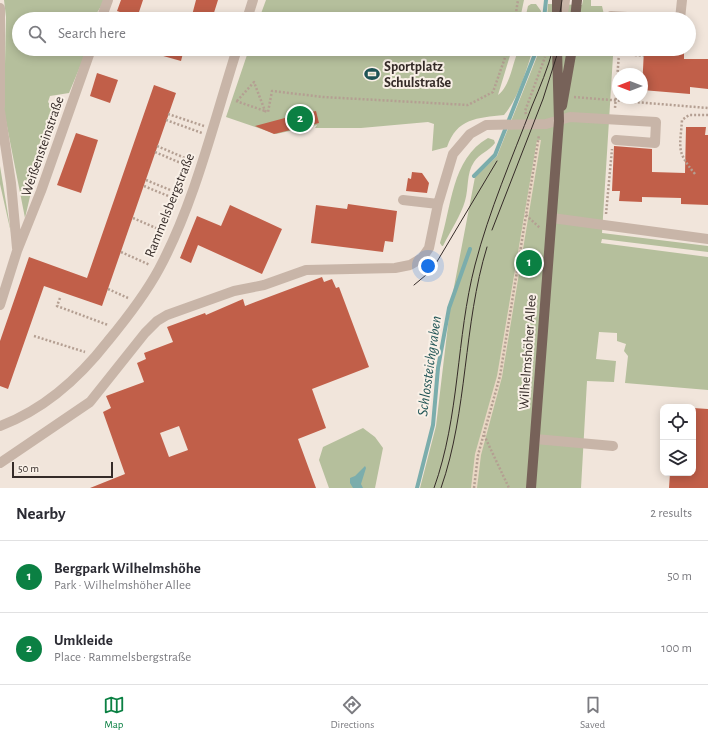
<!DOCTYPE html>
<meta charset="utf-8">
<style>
body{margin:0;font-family:"Alegreya Sans",sans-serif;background:#f7f7f7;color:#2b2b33}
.controls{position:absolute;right:12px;bottom:12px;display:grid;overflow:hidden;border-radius:8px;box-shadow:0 2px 10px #0003}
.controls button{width:36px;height:36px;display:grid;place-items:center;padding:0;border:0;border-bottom:1px solid #e1e1e2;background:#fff;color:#2b2b33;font:20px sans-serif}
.compass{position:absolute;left:612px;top:68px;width:36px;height:36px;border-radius:50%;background:#fff;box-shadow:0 2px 10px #0003;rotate:270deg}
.scale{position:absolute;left:12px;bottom:10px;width:101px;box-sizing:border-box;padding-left:4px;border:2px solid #352b28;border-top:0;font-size:11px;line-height:14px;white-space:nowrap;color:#352b28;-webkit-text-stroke:3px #f9f0e7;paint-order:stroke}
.you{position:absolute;left:428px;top:266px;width:14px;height:14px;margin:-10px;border:3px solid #fff;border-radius:50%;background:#1a73e8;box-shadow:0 0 0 6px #1a73e833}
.badge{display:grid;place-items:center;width:26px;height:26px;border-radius:50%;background:#0b8043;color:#fff;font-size:13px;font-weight:700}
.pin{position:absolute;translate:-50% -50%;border:2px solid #fff;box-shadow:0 1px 4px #0006}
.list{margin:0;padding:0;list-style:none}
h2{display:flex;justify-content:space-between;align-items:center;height:52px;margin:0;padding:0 16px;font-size:17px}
h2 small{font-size:13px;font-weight:400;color:#7c7c81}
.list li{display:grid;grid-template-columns:26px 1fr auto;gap:12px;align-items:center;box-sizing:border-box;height:72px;padding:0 16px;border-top:1px solid #e1e1e2}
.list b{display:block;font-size:15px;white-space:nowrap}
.list p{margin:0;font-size:13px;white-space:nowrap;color:#7c7c81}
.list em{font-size:13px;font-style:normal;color:#7c7c81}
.icon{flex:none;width:22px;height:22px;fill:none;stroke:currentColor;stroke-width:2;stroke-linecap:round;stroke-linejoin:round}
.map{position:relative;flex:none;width:708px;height:488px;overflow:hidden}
.search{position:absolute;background:#fff;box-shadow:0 2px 10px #0003;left:12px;right:12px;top:12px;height:44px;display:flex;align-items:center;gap:10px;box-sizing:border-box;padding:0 14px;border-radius:22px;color:#7c7c81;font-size:15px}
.sheet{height:196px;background:#fff}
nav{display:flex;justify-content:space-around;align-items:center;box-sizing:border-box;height:56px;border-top:1px solid #e1e1e2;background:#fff;font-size:11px;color:#7c7c81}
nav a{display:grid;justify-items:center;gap:2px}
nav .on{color:#0b8043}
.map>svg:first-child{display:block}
.green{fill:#b5bf9c}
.plaza{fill:#e8d6c3}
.water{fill:#7badac}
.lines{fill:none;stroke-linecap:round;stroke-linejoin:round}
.stream{stroke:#7badac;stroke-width:4}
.building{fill:#c15f49;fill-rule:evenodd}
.path{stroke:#b49f92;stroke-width:2.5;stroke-dasharray:2 2;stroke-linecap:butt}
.minor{stroke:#c8b5a8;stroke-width:10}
.major{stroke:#776259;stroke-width:10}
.tram{stroke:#352b28;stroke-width:1}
.labels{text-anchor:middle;stroke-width:4;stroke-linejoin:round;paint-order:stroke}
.poi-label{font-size:14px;font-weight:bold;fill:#352b28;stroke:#f9f0e7;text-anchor:start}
.street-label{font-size:14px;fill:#352b28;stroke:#f9f0e7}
.water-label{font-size:15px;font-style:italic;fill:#1f5455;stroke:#f9f0e7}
</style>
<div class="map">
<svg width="708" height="488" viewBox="0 0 708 488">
<rect width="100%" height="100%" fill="#f1e5db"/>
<path class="green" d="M 4,0 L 105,0 L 93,19 L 19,19 L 19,49 L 87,50 L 69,93 L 50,96 L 48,102 L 58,115 L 32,188 L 25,218 L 4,111 L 6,17 Z
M 266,0 L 524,0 L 520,19 L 259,19 Z
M 583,0 L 591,0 L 591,6 L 602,6 L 605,19 L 547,19 L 548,4 L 582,5 Z
M 531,4 L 536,4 L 541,11 L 541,19 L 525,19 L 528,6 Z
M 249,49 L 512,49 L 498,95 C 511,85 512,63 519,49 L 533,49 C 526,71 519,97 504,115 C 477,118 457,118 447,147 L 432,151 L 434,124 L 428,122 L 361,128 L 315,128 L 317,125 L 276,134 L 226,117 Z
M 540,49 L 611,49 L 613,56 L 602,233 L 708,246 L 708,252 L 602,239 L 601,243 L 708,257 L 708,390 L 625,383 L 628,356 L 624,351 L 626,344 L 617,341 L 617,333 L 599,332 L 596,359 L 616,361 L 614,382 L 587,381 L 581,488 L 420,488 L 436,426 L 450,308 L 475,177 L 497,156 Z
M 488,138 L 494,140 L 495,143 C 489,151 479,154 474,162 C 466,174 469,188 465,201 C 461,215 450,232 443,246 L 442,246 L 440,243 C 452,207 451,159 488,138 Z
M 0,166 L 11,233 L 0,184 Z
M 363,428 L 375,437 L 383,448 L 375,488 L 329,488 L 319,460 L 323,447 Z"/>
<path class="plaza" d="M 537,140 L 541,140 L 502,377 L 481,455 L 477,488 L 471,488 L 475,454 L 497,376 Z"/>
<path class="water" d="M 365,466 L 366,468 L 361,484 L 363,488 L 353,488 L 350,483 L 350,478 L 355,476 Z"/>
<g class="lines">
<path class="stream" d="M 544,19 L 546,0
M 474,176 L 495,155 L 537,49
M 417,488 L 433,425 L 438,368 L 449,308 L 470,249"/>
</g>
<path class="building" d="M 121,0 L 143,0 L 137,18 L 117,11 Z
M 196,0 L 218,0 L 212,19 L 191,19 Z
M 150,49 L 184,49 L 181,61 L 149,52 Z
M 644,49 L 684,49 L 684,59 L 708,59 L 708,89 L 690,87 L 690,94 L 642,90 Z
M 97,73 L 118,80 L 110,103 L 90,96 Z
M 154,85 L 176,93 L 102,306 L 44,286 L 8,389 L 0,386 L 0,341 L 29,257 L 87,278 Z
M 310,108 L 311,112 L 316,111 L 319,123 L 274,134 L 255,126 L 296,115 L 296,112 Z
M 686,127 L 706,127 L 705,135 L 708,135 L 708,205 L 681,204 L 681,198 L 642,197 L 642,202 L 619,201 L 620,191 L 612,191 L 614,146 L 652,149 L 652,172 L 685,173 Z
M 76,133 L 98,140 L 81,193 L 57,185 Z
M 412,172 L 422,173 L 429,183 L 427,193 L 406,191 L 408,178 L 411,179 Z
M 348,204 L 397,211 L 393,242 L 385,241 L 383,252 L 311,243 L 316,205 L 347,209 Z
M 230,205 L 282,229 L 262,274 L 198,245 L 191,263 L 180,258 L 197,216 L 221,226 Z
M 322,277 L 324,282 L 332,279 L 336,288 L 339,287 L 369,367 L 312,389 L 326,428 L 298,439 L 316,488 L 90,488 L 125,474 L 103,412 L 111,408 L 106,396 L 144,382 L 137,363 L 146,359 L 144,353 L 173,342 L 167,327 L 205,313 L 206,315 L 243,299 L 245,306 ZM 179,426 L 188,450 L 169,457 L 160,433 Z
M 693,408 L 708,409 L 708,488 L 669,488 L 670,473 L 693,473 Z"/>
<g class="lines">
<path class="path" d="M 515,19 L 518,0
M 584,51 L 619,53 L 615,108
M 619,53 L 644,56
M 574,97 L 708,108
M 236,101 L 265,111
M 237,101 L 254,82 L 265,111 L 268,112 L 272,91 L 323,97 L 468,105 L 493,92 L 508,49
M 168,114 L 204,126
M 526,114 L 525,111 L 545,57
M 166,120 L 202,133
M 157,146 L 192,161
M 155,152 L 190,167
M 695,174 C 676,151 680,149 682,120 L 689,115 L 708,115
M 146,180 L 180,194
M 144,186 L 178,200
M 606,214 L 612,149
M 526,215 L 540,228
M 133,218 L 165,232
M 121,252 L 150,265
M 108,289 L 128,298
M 60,298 L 57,306 L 108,325
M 34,336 L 85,352
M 484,435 L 509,488
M 474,488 L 478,455 L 500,376 L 539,135"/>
<path class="minor" d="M 0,8 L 0,106
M 611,16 L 660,19
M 101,19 L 108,0
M 247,19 L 253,0
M 562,19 L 565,0
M 680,19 L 682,0
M 0,111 L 11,183 L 17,248
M 403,200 L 438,204
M 552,218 L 708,239
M 0,305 L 17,251 L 41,191 L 91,49
M 0,426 C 43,410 80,377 108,341 C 127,318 145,295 159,269 C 195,202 214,121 237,49
M 535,439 L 613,446
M 0,463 L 90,402 L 145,333 L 157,321 L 167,315 L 234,291 L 264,285 L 306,270 L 395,268 L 410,265 L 422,258 L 429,248 L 438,204 L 453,154 L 470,134 L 486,125 L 546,124 L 570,117 L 656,122 L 655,143 L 616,140"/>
<path class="major" d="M 557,0 L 557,19
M 575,19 L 577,0
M 562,106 L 572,49
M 531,488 L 559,121 L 557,49"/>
<path class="tram" d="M 559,19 L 562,0
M 492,230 L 543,99 L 557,55
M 414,285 L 432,270 L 497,161
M 434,488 C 460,416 456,338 475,265 C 489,211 512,158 532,106 C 540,87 548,68 553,49
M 441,488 C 468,411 463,325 487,247"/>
</g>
<defs>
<g id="stadium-bare" transform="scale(1.2)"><path d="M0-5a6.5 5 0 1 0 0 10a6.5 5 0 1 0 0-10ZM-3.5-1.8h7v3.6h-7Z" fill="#1f5455" stroke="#f9f0e7" stroke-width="2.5" paint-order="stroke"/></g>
</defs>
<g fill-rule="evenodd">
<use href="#stadium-bare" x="372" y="74"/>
</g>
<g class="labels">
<g class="poi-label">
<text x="384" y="71">Sportplatz<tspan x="384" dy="16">Schulstraße</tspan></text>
</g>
<g class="street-label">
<text transform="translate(42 146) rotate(-71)" y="5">Weißensteinstraße</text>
<text transform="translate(169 205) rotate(-68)" y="5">Rammelsbergstraße</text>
<text transform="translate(527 352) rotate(-86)" y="5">Wilhelmshöher Allee</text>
</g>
<g class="water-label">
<text transform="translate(429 366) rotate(-82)" y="5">Schlossteichgraben</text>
</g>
</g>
</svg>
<div class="controls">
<button><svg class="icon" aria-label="locate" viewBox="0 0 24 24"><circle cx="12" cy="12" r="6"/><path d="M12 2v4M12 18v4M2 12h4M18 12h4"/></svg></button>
<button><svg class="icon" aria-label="layers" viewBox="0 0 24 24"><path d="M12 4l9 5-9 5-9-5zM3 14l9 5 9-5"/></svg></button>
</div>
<svg class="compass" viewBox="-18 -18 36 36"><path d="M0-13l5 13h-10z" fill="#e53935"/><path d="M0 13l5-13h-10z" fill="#7c7c81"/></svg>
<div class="scale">50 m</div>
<div class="you"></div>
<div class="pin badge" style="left:529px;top:263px">1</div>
<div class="pin badge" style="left:300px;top:119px">2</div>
<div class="search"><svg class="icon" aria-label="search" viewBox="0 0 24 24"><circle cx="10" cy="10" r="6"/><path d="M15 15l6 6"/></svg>Search here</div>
</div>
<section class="sheet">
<h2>Nearby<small>2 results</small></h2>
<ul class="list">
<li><span class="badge">1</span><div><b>Bergpark Wilhelmshöhe</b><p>Park · Wilhelmshöher Allee</p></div><em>50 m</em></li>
<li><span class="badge">2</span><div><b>Umkleide</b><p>Place · Rammelsbergstraße</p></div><em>100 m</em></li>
</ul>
</section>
<nav>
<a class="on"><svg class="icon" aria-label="map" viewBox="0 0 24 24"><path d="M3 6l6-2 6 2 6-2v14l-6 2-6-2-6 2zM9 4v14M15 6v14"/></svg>Map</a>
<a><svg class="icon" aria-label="directions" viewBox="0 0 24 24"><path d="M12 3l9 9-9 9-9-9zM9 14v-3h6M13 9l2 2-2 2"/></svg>Directions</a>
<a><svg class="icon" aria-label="saved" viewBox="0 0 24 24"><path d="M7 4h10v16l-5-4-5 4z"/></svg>Saved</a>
</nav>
